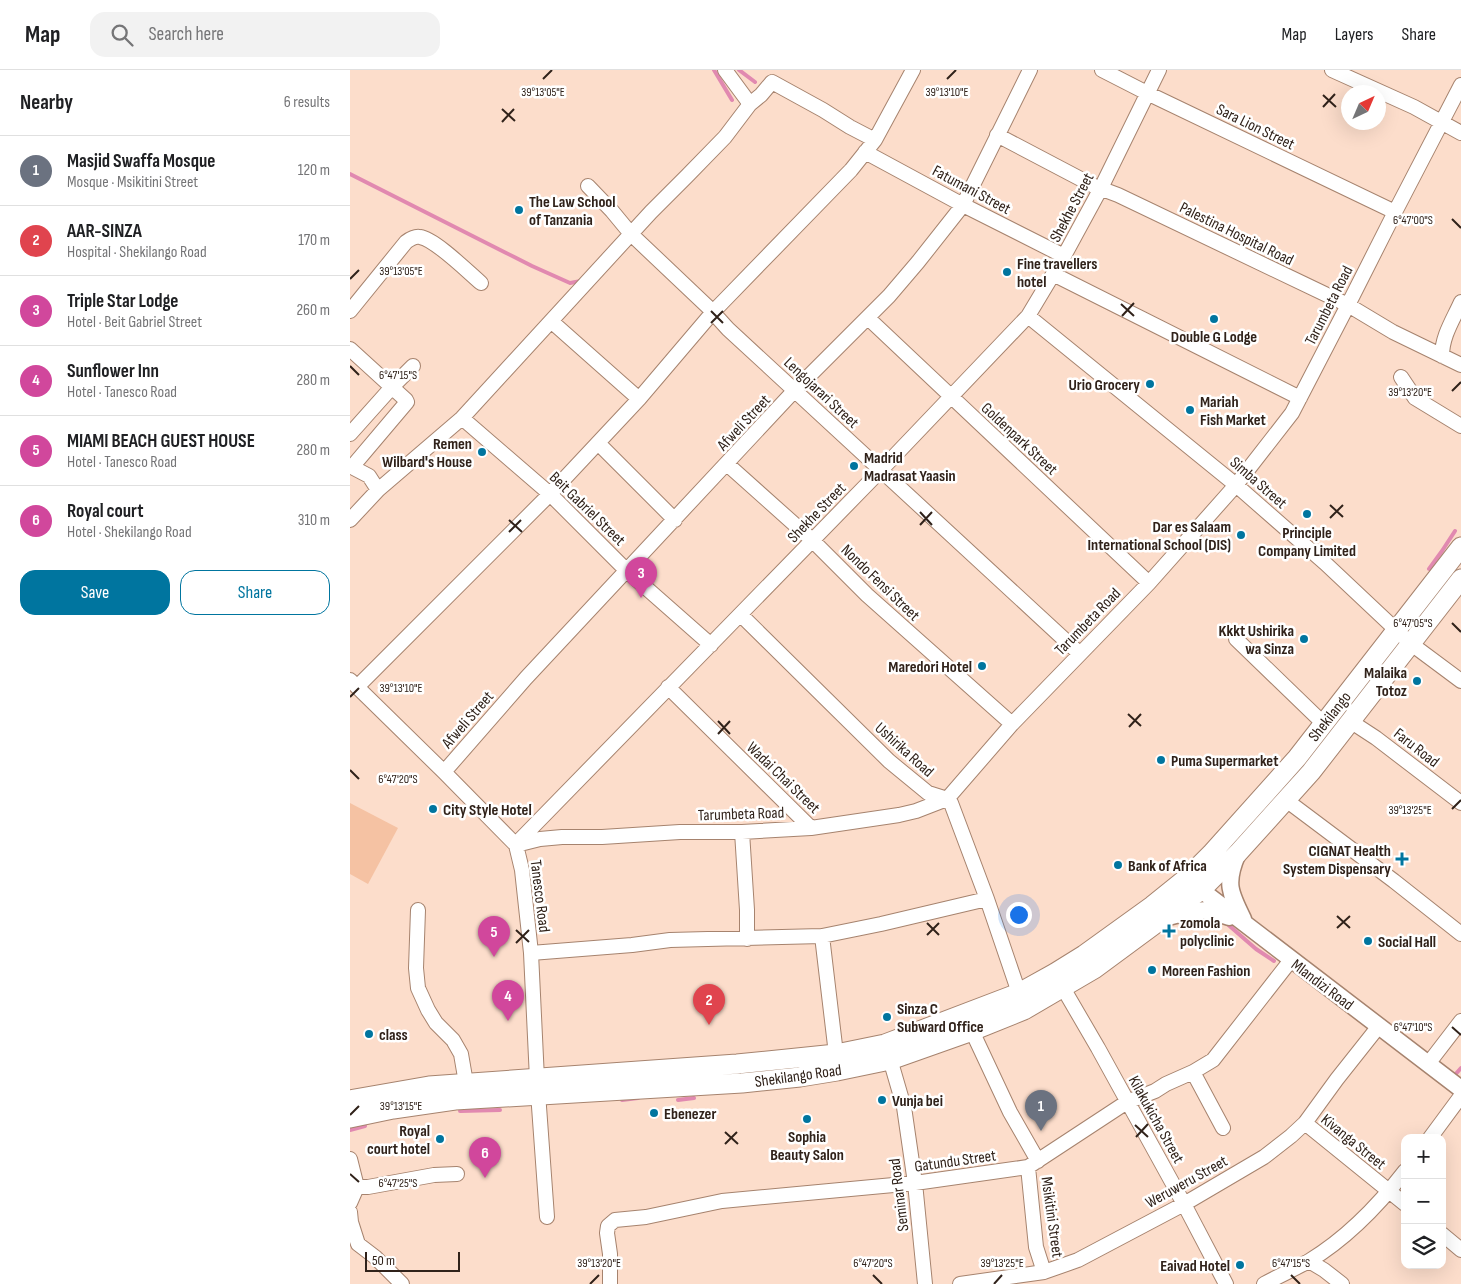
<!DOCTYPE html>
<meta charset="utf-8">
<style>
body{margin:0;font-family:"Sofia Sans Condensed",sans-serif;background:#f2f2f2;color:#202124}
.controls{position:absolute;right:15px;bottom:15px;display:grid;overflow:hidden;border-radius:10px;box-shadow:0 5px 20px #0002}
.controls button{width:45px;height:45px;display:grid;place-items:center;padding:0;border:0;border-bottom:1px solid #e0e0e0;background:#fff;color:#202124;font:25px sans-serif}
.compass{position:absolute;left:991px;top:15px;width:45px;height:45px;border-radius:50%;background:#fff;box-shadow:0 5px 20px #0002;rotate:44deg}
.scale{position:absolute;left:15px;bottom:12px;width:95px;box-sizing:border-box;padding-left:5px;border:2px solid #30221a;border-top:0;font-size:14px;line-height:18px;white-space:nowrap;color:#30221a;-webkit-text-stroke:4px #fff;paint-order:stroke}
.you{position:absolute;left:668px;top:844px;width:18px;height:18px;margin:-12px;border:4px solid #fff;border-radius:50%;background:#1a73e8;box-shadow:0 0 0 8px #1a73e833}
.badge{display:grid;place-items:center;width:32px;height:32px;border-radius:50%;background:#00759f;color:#fff;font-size:16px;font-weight:700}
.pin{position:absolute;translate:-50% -41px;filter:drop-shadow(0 1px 2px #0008)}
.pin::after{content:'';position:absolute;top:26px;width:18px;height:15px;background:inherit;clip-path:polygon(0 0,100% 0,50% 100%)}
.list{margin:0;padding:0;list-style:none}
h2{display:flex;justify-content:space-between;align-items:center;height:65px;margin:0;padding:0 20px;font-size:21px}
h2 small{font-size:16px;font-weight:400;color:#757577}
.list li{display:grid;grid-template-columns:32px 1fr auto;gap:15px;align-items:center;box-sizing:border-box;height:70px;padding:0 20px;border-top:1px solid #e0e0e0}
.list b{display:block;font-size:19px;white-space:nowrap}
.list p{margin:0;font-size:16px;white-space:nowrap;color:#757577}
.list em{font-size:16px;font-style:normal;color:#757577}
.actions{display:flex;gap:10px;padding:15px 20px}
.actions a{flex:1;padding:11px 0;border:1px solid #00759f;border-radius:15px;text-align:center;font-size:18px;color:#00759f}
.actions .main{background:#00759f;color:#fff}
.icon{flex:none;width:28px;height:28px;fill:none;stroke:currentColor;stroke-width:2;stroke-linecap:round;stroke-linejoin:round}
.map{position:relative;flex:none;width:1111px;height:1214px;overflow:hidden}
header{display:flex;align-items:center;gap:30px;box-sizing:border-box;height:70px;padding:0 25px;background:#fff;border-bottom:1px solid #e0e0e0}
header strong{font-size:24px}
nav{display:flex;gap:28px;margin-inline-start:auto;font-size:18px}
.search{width:350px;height:45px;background:#f2f2f2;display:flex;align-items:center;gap:12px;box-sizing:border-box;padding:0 18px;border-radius:15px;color:#757577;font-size:19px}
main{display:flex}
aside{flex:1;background:#fff}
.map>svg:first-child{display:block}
.green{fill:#f5c2a3}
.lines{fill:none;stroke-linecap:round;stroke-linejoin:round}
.stream{stroke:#e189b0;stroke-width:4}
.minor-casing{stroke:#a6836e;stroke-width:16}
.tertiary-casing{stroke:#a6836e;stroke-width:19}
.secondary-casing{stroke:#a6836e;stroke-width:21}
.minor{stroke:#fff;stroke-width:14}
.tertiary{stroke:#fff;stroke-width:16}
.secondary{stroke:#fff;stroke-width:19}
.ticks{fill:none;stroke:#30221a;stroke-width:2}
.poi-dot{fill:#00759f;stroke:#fff;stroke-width:2}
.labels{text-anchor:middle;stroke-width:5;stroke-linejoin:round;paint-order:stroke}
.street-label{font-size:16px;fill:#30221a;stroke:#fff}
.poi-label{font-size:16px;font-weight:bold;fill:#30221a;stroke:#fff;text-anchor:start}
.ticks-label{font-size:12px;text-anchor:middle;fill:#30221a;stroke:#fff;stroke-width:5;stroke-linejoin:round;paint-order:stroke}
</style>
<header>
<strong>Map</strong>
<div class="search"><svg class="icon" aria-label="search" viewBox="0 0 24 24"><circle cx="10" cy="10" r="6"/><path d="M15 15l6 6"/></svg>Search here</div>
<nav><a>Map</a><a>Layers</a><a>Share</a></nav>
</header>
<main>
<aside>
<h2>Nearby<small>6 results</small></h2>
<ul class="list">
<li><span class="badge" style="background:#6b7280">1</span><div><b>Masjid Swaffa Mosque</b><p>Mosque · Msikitini Street</p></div><em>120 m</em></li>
<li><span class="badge" style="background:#e0444e">2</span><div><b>AAR-SINZA</b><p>Hospital · Shekilango Road</p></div><em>170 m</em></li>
<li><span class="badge" style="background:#d1479c">3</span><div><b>Triple Star Lodge</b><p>Hotel · Beit Gabriel Street</p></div><em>260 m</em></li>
<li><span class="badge" style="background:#d1479c">4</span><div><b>Sunflower Inn</b><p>Hotel · Tanesco Road</p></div><em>280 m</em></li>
<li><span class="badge" style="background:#d1479c">5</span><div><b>MIAMI BEACH GUEST HOUSE</b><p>Hotel · Tanesco Road</p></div><em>280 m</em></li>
<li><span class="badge" style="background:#d1479c">6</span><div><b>Royal court</b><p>Hotel · Shekilango Road</p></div><em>310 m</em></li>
</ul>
<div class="actions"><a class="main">Save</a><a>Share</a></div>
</aside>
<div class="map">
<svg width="1111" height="1214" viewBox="0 0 1111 1214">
<rect width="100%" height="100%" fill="#fcddcb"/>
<path class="green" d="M 0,733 L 48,758 L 18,814 L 0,804 Z"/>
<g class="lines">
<path class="stream" d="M 364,0 L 382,30
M 389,0 L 405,12
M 0,104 L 182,196 L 220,213 L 231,211
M 1079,499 L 1092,481 L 1105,461
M 875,852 L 906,879 L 924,891
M 1103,1007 L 1111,998
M 272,1030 L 288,1028
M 328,1030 L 344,1028
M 110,1041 L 150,1040
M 0,1060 L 15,1056"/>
<g class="minor-casing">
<path id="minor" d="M 375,0 L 400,34 L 411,25 L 422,12 L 473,40 L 500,57 L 525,70
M 752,0 L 797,23 L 1045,142
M 982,0 L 1064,37 L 1111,63
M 647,65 L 744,116 L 768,125 L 998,235 L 1043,262 L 1111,295
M 515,82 L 613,135 L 714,186
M 238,116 L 262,141 L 281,164 L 358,237 L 378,259 L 729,583
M 703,204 L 950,328
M 0,241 L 56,172 C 60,169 65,166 70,167 C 85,169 118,202 131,213
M 678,246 L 886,415 L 975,493 L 1060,573 L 1111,611
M 518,248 L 799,513
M 201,251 L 289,329
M 0,279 L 56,330 L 57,332 L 2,397
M 1092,286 C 1092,266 1103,250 1111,232
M 1051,307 L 1065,328 L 1111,356
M 112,348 L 200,424 L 277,501 L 361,575
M 0,364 L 42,317 L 63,296
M 248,373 L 325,450
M 377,394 L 462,470 L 517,525 L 662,654
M 0,396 L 19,406 L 28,420
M 0,450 L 28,420 L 112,348 L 301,142 L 337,106 L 375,67 L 400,34
M 391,545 L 539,691 L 578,723 L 597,729 L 601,733 L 637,829 L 669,923
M 886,569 L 974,654
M 0,610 L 94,702 L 166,775 L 172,800 L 181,883 L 187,1009 L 197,1147
M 7,617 L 200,424 L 289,329 L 363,242 L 501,100 L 525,70 L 563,0
M 318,617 L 461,758
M 1000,651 L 1026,668 L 1111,733
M 94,702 L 176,608 L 444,321 L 539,226 L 568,192 L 613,135 L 680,0
M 936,730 L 1044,811 L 1111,864
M 392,762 L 397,840 L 397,869
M 166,774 L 531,400 L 678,246 L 714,186 L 751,118 L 809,0
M 166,775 L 190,769 L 212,767 L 252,767 L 330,762 L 392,762 L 461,758 L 549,745 L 566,741 L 597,729 L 662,654 L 799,513 L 886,415 L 942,343 L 998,235 L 1045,142 L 1111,15
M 68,840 L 66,898 L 68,918 L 78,940 L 86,953 L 103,970 L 111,984 L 116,1013
M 472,866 L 486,984
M 181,883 L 282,875 L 320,870 L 472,866 L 531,854 L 637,829
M 709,911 L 748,978 L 834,1134 L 876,1214
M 622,961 L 660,1042 L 688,1091
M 538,982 L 554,1037 L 565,1113 L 575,1214
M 1078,994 L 1111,951
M 843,1002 L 873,1058
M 955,1053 L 1055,1134
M 1080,1068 L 1111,1026
M 0,1089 L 7,1117 L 0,1133
M 678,1097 L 686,1177 L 694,1202
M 7,1117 L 18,1117 L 84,1105 L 107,1104
M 0,1142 L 1,1152 L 8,1174 L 25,1187 L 52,1214
M 1092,1164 L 1111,1180
M 959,1191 L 974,1200 L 992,1214
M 260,1214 L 260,1184 L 257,1163 L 258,1156 L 265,1150 L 296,1147 L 372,1131 L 565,1113 L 678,1097 L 777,1032 L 805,1021 L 816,1014 L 843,1002 L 863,990 L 941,890
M 610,1214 L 694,1202 L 728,1190 L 834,1134 L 914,1087 L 941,1066 L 955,1053 L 987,1009 L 1029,956
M 914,1214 C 929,1206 944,1199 959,1191 C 997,1168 1028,1136 1055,1101"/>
</g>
<g class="tertiary-casing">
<path id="tertiary" d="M 887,785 C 875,813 880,823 893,849
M 842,811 L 851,820 L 1111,1019
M 818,847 L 837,842 L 857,840 L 879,847"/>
</g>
<g class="secondary-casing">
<path id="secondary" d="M 0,1030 L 79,1016 L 387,994 L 486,984 L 535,974 L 669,923 L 705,903 L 734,885 L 802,836 L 838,807 L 861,784 L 947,688 L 1111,477
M 0,1048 L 43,1039 L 105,1030 L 392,1013 L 450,1007 L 487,1001 L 540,990 L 622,961 L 674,940 L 744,899 L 851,820 L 888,783 L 961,702 L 1111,509"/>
</g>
<use href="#minor" class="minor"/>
<use href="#tertiary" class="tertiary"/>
<use href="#secondary" class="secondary"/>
</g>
<path class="ticks" d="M 193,9 L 202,0M 597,9 L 606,0M 973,25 L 986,37M 973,37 L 985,24M 152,39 L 165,51M 152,52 L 164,39M 1102,149 L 1111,158M 0,209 L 9,200M 771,234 L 784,246M 361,241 L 373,253M 772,246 L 784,233M 361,253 L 373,241M 0,296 L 9,305M 1102,321 L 1111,312M 980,435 L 993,447M 570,442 L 582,455M 980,448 L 993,435M 159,450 L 172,462M 570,455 L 582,442M 159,462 L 171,450M 1102,553 L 1111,562M 0,627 L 9,618M 778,644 L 791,656M 368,651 L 380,664M 779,657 L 791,644M 368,664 L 380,651M 0,700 L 9,709M 1102,739 L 1111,730M 987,846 L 1000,858M 577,853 L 589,865M 987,858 L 1000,846M 166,860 L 179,872M 577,865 L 589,853M 166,873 L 179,860M 1102,957 L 1111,965M 0,1045 L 9,1036M 785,1055 L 798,1067M 375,1062 L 388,1074M 786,1067 L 798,1054M 375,1074 L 387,1062M 0,1104 L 9,1112M 523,1205 L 532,1214M 941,1205 L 950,1214M 240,1214 L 249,1205M 644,1214 L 652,1205"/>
<g class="poi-dot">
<circle cx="169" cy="140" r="5"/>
<circle cx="657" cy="202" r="5"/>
<circle cx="864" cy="249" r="5"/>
<circle cx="800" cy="314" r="5"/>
<circle cx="840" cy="340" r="5"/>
<circle cx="132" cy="382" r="5"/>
<circle cx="504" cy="396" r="5"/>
<circle cx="957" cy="444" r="5"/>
<circle cx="891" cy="465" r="5"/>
<circle cx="954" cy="569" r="5"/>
<circle cx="632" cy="596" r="5"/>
<circle cx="1067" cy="611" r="5"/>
<circle cx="811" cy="690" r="5"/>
<circle cx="83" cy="739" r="5"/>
<path d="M1049.5 781.5h5v5h5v5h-5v5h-5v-5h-5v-5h5z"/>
<circle cx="768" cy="795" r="5"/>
<path d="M816.5 853.5h5v5h5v5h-5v5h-5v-5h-5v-5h5z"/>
<circle cx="1018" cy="871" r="5"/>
<circle cx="802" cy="900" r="5"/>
<circle cx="537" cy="947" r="5"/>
<circle cx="19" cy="964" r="5"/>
<circle cx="532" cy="1030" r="5"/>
<circle cx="304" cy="1043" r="5"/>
<circle cx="457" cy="1049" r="5"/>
<circle cx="90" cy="1069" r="5"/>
<circle cx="890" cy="1195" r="5"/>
</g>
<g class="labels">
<g class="street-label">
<text transform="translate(906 56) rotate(26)" y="6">Sara Lion Street</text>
<text transform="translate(622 119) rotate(28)" y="6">Fatumani Street</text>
<text transform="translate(721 137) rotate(-62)" y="6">Shekhe Street</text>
<text transform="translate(887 163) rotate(26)" y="6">Palestina Hospital Road</text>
<text transform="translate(978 235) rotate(-63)" y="6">Tarumbeta Road</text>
<text transform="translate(472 322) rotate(43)" y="6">Lengojarari Street</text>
<text transform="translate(393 352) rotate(-47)" y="6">Afweli Street</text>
<text transform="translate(670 368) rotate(43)" y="6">Goldenpark Street</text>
<text transform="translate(909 412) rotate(41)" y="6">Simba Street</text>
<text transform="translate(238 438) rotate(44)" y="6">Beit Gabriel Street</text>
<text transform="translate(466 442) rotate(-46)" y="6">Shekhe Street</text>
<text transform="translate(531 512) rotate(44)" y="6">Nondo Fensi Street</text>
<text transform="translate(737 551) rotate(-46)" y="6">Tarumbeta Road</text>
<text transform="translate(979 646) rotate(-52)" y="6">Shekilango</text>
<text transform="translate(117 649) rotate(-49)" y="6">Afweli Street</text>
<text transform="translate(1067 677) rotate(38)" y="6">Faru Road</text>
<text transform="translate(555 679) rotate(42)" y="6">Ushirika Road</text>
<text transform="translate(434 707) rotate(44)" y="6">Wadai Chai Street</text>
<text transform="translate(391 743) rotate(-2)" y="6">Tarumbeta Road</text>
<text transform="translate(191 826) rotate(83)" y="6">Tanesco Road</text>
<text transform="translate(973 914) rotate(37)" y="6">Mlandizi Road</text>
<text transform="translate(448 1005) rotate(-8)" y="6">Shekilango Road</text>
<text transform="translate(807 1049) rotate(61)" y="6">Kilakukicha Street</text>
<text transform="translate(1004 1071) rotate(39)" y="6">Kivanga Street</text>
<text transform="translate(605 1090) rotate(-8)" y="6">Gatundu Street</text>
<text transform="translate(836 1111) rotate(-29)" y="6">Weruweru Street</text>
<text transform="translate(548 1125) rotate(-97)" y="6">Seminar Road</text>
<text transform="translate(703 1147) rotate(82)" y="6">Msikitini Street</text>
</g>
<g class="poi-label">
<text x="179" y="137">The Law School<tspan x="179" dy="18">of Tanzania</tspan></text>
<text x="667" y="199">Fine travellers<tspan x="667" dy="18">hotel</tspan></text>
<text x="864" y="272" text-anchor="middle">Double G Lodge</text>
<text x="790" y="320" text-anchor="end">Urio Grocery</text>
<text x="850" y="337">Mariah<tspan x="850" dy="18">Fish Market</tspan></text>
<text x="122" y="379" text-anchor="end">Remen<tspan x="122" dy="18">Wilbard's House</tspan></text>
<text x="514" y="393">Madrid<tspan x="514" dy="18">Madrasat Yaasin</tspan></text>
<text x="881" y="462" text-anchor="end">Dar es Salaam<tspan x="881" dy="18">International School (DIS)</tspan></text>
<text x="957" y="468" text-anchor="middle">Principle<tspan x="957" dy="18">Company Limited</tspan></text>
<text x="944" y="566" text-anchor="end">Kkkt Ushirika<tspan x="944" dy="18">wa Sinza</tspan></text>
<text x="622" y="602" text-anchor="end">Maredori Hotel</text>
<text x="1057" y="608" text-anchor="end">Malaika<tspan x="1057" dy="18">Totoz</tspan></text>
<text x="821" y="696">Puma Supermarket</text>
<text x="93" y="745">City Style Hotel</text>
<text x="1041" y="786" text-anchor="end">CIGNAT Health<tspan x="1041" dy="18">System Dispensary</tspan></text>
<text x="778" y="801">Bank of Africa</text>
<text x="830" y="858">zomola<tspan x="830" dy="18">polyclinic</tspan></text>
<text x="1028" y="877">Social Hall</text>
<text x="812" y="906">Moreen Fashion</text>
<text x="547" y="944">Sinza C<tspan x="547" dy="18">Subward Office</tspan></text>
<text x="29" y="970">class</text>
<text x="542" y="1036">Vunja bei</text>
<text x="314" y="1049">Ebenezer</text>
<text x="80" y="1066" text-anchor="end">Royal<tspan x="80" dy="18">court hotel</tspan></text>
<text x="457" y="1072" text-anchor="middle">Sophia<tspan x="457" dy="18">Beauty Salon</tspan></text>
<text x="880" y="1201" text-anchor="end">Eaivad Hotel</text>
</g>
</g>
<g class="ticks-label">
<text x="193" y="26">39°13'05"E</text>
<text x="597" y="26">39°13'10"E</text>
<text x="1063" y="154">6°47'00"S</text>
<text x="51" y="205">39°13'05"E</text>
<text x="48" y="309">6°47'15"S</text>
<text x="1060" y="326">39°13'20"E</text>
<text x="1063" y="557">6°47'05"S</text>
<text x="51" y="622">39°13'10"E</text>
<text x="48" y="713">6°47'20"S</text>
<text x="1060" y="744">39°13'25"E</text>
<text x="1063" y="961">6°47'10"S</text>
<text x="51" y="1040">39°13'15"E</text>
<text x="48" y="1117">6°47'25"S</text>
<text x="249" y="1197">39°13'20"E</text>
<text x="652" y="1197">39°13'25"E</text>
<text x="523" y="1197">6°47'20"S</text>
<text x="941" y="1197">6°47'15"S</text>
</g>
</svg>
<div class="controls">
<button>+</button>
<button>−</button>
<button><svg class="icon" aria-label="layers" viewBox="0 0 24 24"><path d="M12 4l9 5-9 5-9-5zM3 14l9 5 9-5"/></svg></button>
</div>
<svg class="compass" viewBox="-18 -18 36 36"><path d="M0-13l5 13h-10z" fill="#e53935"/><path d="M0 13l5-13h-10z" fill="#757577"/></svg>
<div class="scale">50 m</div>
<div class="you"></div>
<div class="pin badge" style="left:691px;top:1061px;background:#6b7280">1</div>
<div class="pin badge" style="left:359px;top:955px;background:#e0444e">2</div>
<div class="pin badge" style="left:291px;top:528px;background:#d1479c">3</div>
<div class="pin badge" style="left:158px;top:951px;background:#d1479c">4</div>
<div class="pin badge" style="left:144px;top:887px;background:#d1479c">5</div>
<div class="pin badge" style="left:135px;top:1108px;background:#d1479c">6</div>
</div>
</main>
